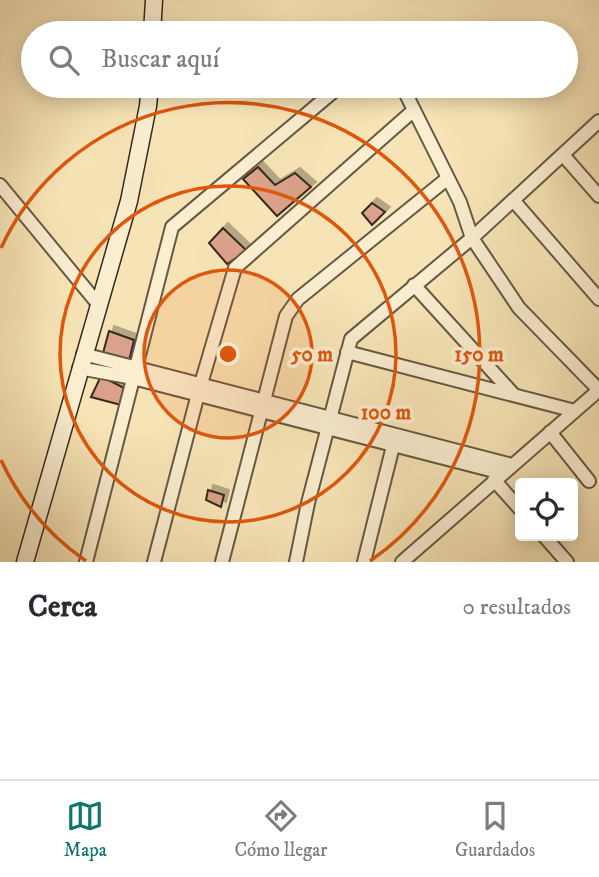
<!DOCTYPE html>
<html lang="es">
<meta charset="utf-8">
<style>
body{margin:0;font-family:"IM FELL DW Pica",serif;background:#f7f7f7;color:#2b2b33}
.controls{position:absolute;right:21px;bottom:21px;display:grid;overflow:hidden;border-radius:7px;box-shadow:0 4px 18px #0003}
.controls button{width:63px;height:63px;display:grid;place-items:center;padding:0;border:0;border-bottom:2px solid #e1e1e2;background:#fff;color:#2b2b33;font:35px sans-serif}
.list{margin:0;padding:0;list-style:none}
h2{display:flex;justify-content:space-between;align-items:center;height:91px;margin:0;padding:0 28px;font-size:30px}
h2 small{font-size:23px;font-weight:400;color:#7c7c81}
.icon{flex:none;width:38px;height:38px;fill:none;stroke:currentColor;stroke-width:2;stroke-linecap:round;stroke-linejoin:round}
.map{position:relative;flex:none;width:599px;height:562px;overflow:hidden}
.search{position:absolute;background:#fff;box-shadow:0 4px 18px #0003;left:21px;right:21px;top:21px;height:77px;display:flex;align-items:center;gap:18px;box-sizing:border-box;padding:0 24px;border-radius:38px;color:#7c7c81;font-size:26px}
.sheet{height:217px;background:#fff}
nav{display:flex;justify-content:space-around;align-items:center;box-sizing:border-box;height:98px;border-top:2px solid #e1e1e2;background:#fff;font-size:19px;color:#7c7c81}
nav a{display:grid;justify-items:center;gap:4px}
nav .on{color:#0f766e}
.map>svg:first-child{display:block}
.building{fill:#dba18a;stroke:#36291b;stroke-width:2;filter:url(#shadow)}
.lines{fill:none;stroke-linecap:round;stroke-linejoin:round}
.street-casing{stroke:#665842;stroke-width:16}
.secondary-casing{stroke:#36291b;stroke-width:19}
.street{stroke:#faedd0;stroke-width:12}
.secondary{stroke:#faedd0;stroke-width:16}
.ring{fill:none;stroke:#df570d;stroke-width:3.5}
.centre{fill:#df570d;stroke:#faedd0;stroke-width:3.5}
.ring-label{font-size:21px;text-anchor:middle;font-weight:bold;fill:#df570d;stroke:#faedd0;stroke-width:7;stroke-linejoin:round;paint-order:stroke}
</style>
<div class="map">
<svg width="599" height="562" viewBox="0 0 599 562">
<defs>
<filter id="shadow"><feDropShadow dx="5" dy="-5" stdDeviation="0" flood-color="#0004"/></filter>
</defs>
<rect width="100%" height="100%" fill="#f7e4b6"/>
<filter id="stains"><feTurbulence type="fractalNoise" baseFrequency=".00286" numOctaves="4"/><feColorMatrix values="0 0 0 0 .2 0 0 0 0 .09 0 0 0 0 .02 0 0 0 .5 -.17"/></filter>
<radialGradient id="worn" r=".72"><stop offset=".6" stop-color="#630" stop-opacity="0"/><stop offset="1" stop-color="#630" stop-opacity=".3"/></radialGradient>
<path class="building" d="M 303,86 L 328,86 L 331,89 L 317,100 Z
M 258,167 L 275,185 L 295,173 L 311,187 L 277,216 L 243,179 Z
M 372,203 L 385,212 L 372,225 L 362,213 Z
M 223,228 L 247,251 L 227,264 L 209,243 Z
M 109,331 L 134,340 L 129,361 L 103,353 Z
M 101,376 L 124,388 L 121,405 L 91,397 Z
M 208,490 L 224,495 L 221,507 L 206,500 Z"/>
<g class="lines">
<g class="street-casing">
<path id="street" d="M 563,155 L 599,196
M 0,185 L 98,304
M 513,200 L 599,299
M 414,285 L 514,395
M 347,352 L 575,411
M 83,354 L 512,465
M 79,368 L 133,378 L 502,473
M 599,390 L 519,308 L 472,238 L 599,121
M 550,432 L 589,481
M 494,480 L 520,509
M 544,536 L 567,562
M 86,562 L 172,227 L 340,86
M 154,562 L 198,394 L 235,268 L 414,110
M 222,562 L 286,316 L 298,299 L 448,178
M 296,562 L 308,503 L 351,339 L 472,238 L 460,202 L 402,86
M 364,562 L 395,438
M 402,562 L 599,390"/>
</g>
<g class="secondary-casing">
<path id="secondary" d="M 152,33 L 154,0
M 25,562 L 129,201 L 148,106 L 150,86"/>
</g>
<use href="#street" class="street"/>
<use href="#secondary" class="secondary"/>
</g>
<circle cx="228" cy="354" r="84" fill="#df570d" fill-opacity=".12"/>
<g class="ring">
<circle cx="228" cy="354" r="84"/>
<circle cx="228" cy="354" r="168"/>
<path d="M86 561A251 251 0 0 1 1 460M1 248A251 251 0 1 1 370 561"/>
</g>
<circle cx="228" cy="354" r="10" class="centre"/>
<g class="ring-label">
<text x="312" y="361">50 m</text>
<text x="479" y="361">150 m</text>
<text x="386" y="419">100 m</text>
</g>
<rect width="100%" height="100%" filter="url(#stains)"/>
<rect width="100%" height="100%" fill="url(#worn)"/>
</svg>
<div class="controls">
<button><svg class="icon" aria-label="locate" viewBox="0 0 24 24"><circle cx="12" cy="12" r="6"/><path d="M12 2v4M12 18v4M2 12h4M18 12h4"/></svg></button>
</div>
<div class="search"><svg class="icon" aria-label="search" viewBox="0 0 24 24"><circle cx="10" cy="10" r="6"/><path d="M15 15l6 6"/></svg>Buscar aquí</div>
</div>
<section class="sheet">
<h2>Cerca<small>0 resultados</small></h2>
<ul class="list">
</ul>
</section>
<nav>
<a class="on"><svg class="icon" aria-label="map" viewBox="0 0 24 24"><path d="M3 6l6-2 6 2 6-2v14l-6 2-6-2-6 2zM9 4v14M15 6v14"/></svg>Mapa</a>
<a><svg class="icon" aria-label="directions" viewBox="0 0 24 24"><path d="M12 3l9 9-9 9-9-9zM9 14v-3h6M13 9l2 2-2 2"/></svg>Cómo llegar</a>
<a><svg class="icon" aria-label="saved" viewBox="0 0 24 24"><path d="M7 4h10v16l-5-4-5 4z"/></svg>Guardados</a>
</nav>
